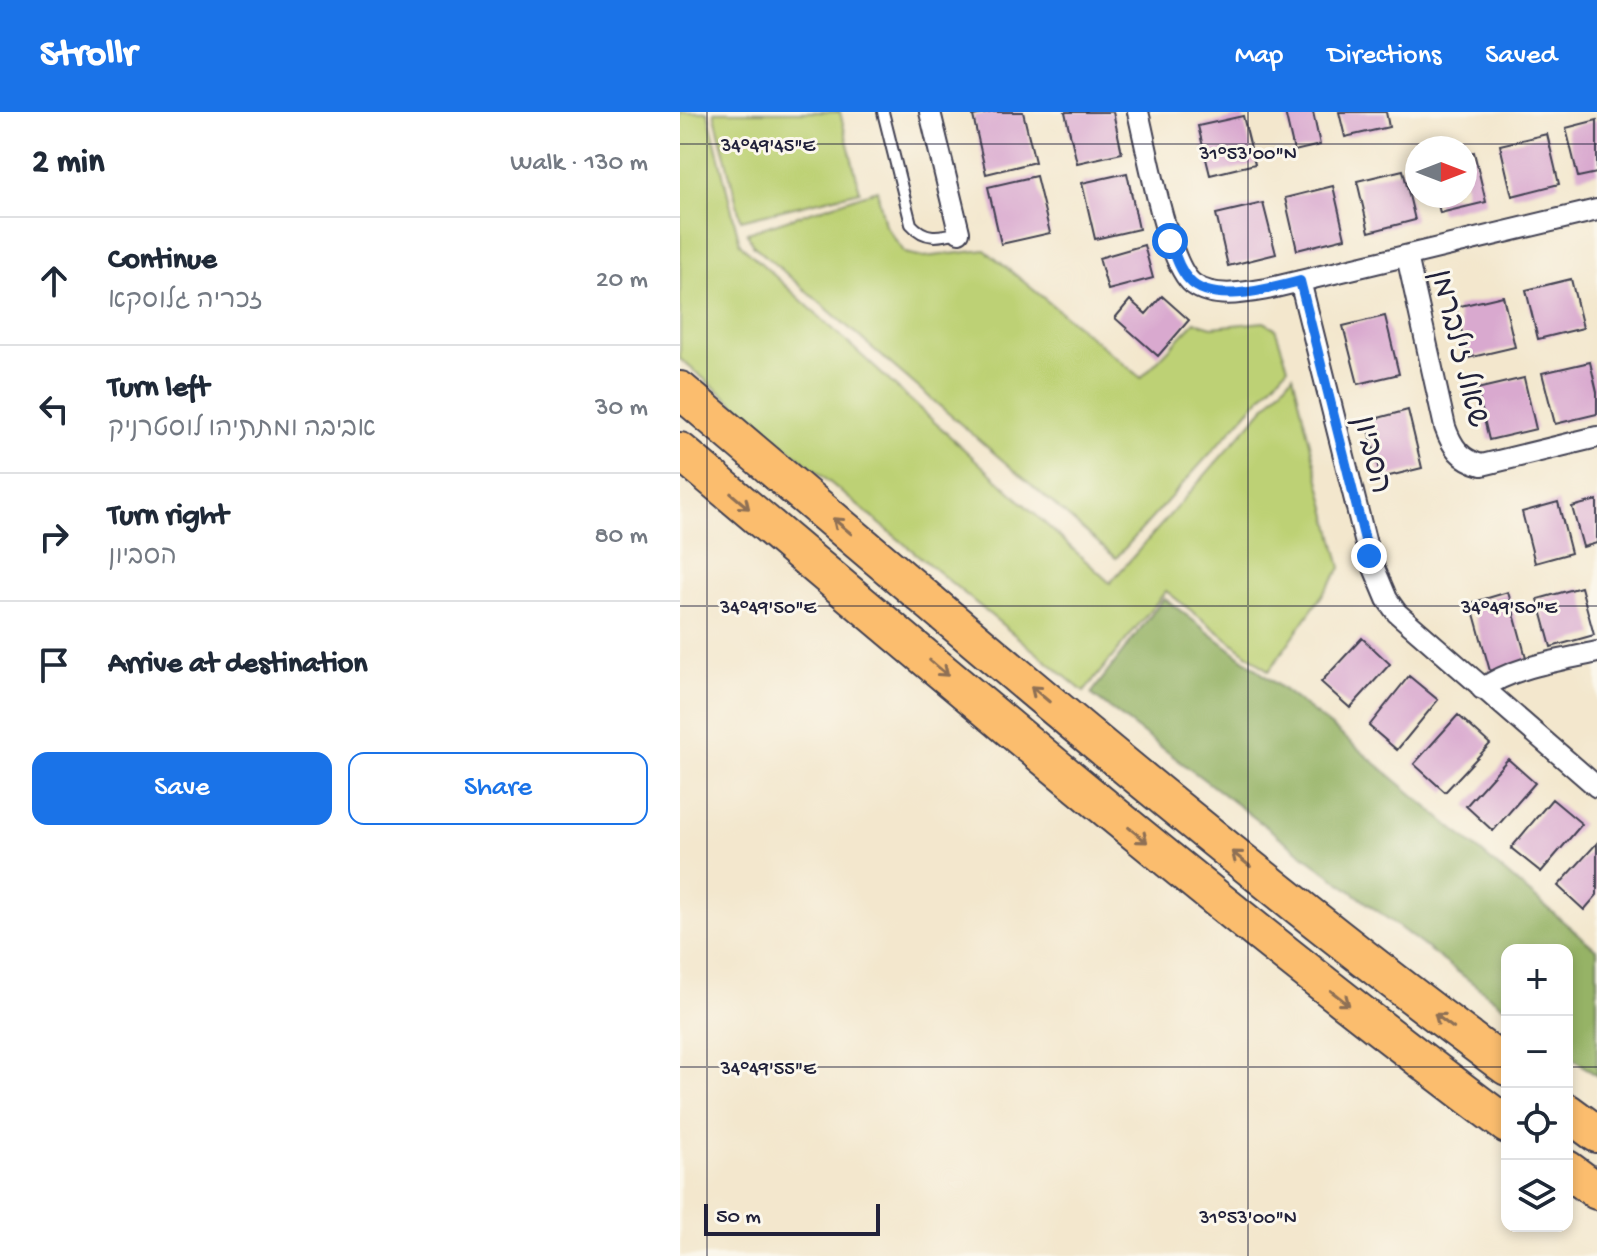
<!DOCTYPE html>
<meta charset="utf-8">
<style>
body{margin:0;font-family:"Gochi Hand","Playpen Sans Hebrew",sans-serif;background:#f2f2f3;color:#1f2937}
.controls{position:absolute;right:24px;bottom:24px;display:grid;overflow:hidden;border-radius:16px;box-shadow:0 4px 12px #0003}
.controls button{width:72px;height:72px;display:grid;place-items:center;padding:0;border:0;border-bottom:2px solid #e0e1e3;background:#fff;color:#1f2937;font:40px sans-serif}
.compass{position:absolute;left:725px;top:24px;width:72px;height:72px;border-radius:50%;background:#fff;box-shadow:0 4px 12px #0003;rotate:90deg}
.scale{position:absolute;left:24px;bottom:20px;width:176px;box-sizing:border-box;padding-left:8px;border:4px solid #22223b;border-top:0;font-size:22px;line-height:28px;white-space:nowrap;color:#22223b;-webkit-text-stroke:6px #fbf7ec;paint-order:stroke}
.stop{position:absolute;width:24px;height:24px;margin:-18px;border:6px solid #1a73e8;border-radius:50%;background:#fff}
.stop.end{background:#1a73e8;border-color:#fff;box-shadow:0 2px 8px #0008}
.list{margin:0;padding:0;list-style:none}
h2{display:flex;justify-content:space-between;align-items:center;height:104px;margin:0;padding:0 32px;font-size:34px}
h2 small{font-size:26px;font-weight:400;color:#747a83}
.list li{display:grid;grid-template-columns:52px 1fr auto;gap:24px;align-items:center;box-sizing:border-box;height:128px;padding:0 32px;border-top:2px solid #e0e1e3}
.list b{display:block;font-size:30px;white-space:nowrap}
.list p{margin:0;font-size:26px;white-space:nowrap;color:#747a83}
.list em{font-size:26px;font-style:normal;color:#747a83}
.actions{display:flex;gap:16px;padding:24px 32px}
.actions a{flex:1;padding:18px 0;border:2px solid #1a73e8;border-radius:16px;text-align:center;font-size:28px;color:#1a73e8}
.actions .main{background:#1a73e8;color:#fff}
.icon{flex:none;width:44px;height:44px;fill:none;stroke:currentColor;stroke-width:2;stroke-linecap:round;stroke-linejoin:round}
.map{position:relative;flex:none;width:917px;height:1144px;overflow:hidden}
header{display:flex;align-items:center;gap:48px;box-sizing:border-box;height:112px;padding:0 40px;background:#1a73e8;color:#fff}
header strong{font-size:38px}
nav{display:flex;gap:44px;margin-inline-start:auto;font-size:28px}
main{display:flex}
aside{flex:1;background:#fff}
.map>svg:first-child{display:block}
.green{fill:#bdd174;stroke:#707a58;stroke-width:2}
.forest{fill:#96b366;stroke:#5c6a50;stroke-width:2}
.building{fill:#d9a9cf}
.lines{fill:none;stroke-linecap:round;stroke-linejoin:round}
.lane-casing{stroke:#414051;stroke-width:14}
.street-casing{stroke:#414051;stroke-width:24}
.highway-casing{stroke:#414051;stroke-width:40}
.lane{stroke:#fff;stroke-width:10}
.street{stroke:#fff;stroke-width:20}
.highway{stroke:#fbbd6e;stroke-width:36}
.oneway{stroke:#8e7054}
.route{stroke:#1a73e8;stroke-width:10}
.ticks{fill:none;stroke:#22223b;stroke-width:2;stroke-opacity:0.45}
.labels{text-anchor:middle;stroke-width:6;stroke-linejoin:round;paint-order:stroke}
.street-label{font-size:30px;fill:#22223b;stroke:#fbf7ec}
.ticks-label{font-size:20px;text-anchor:middle;fill:#22223b;stroke:#fbf7ec;stroke-width:6;stroke-linejoin:round;paint-order:stroke}
</style>
<header>
<strong>Strollr</strong>
<nav><a>Map</a><a>Directions</a><a>Saved</a></nav>
</header>
<main>
<aside>
<h2>2 min<small>Walk · 130 m</small></h2>
<ul class="list">
<li><svg class="icon" aria-label="ahead" viewBox="0 0 24 24"><path d="M12 20V5M6 11l6-6 6 6"/></svg><div><b>Continue</b><p>זכריה גלוסקא</p></div><em>20 m</em></li>
<li><svg class="icon" aria-label="left" viewBox="0 0 24 24"><path d="M17 20v-9H6M10 6l-5 5 5 5"/></svg><div><b>Turn left</b><p>אביבה ומתתיהו לוסטרניק</p></div><em>30 m</em></li>
<li><svg class="icon" aria-label="right" viewBox="0 0 24 24"><path d="M7 20v-9h11M14 6l5 5-5 5"/></svg><div><b>Turn right</b><p>הסביון</p></div><em>80 m</em></li>
<li><svg class="icon" aria-label="arrive" viewBox="0 0 24 24"><path d="M6 21V4h12l-3 4 3 4H6"/></svg><div><b>Arrive at destination</b></div></li>
</ul>
<div class="actions"><a class="main">Save</a><a>Share</a></div>
</aside>
<div class="map">
<svg width="917" height="1144" viewBox="0 0 917 1144">
<rect width="100%" height="100%" fill="#fbf7ec"/>
<filter id="ink" filterUnits="userSpaceOnUse"><feTurbulence type="fractalNoise" baseFrequency=".0125" numOctaves="2"/><feDisplacementMap in="SourceGraphic" scale="16" xChannelSelector="R" yChannelSelector="G"/><feConvolveMatrix kernelMatrix="1 2 1 2 8 2 1 2 1" color-interpolation-filters="sRGB"/></filter>
<filter id="wash" filterUnits="userSpaceOnUse"><feTurbulence type="fractalNoise" baseFrequency=".006" numOctaves="4" result="noise"/><feDisplacementMap in="SourceGraphic" scale="32" xChannelSelector="R" yChannelSelector="G"/><feGaussianBlur stdDeviation="1.8" result="paint"/><feColorMatrix in="noise" values="0 0 0 0 0 0 0 0 0 0 0 0 0 0 0 0 0 1.4 0 .05"/><feComposite in="paint" operator="in"/></filter>
<g filter="url(#wash)">
<rect width="100%" height="100%" fill="#f3e7cd"/>
<path class="green" d="M 0,0 L 28,0 L 60,132 L 430,471 L 613,263 L 661,456 L 589,559 L 486,479 L 404,580 L 0,247 Z
M 34,0 L 160,0 L 180,79 L 61,108 Z
M 197,78 L 205,113 L 225,141 L 244,145 L 305,138 L 461,266 L 515,210 L 532,215 L 584,210 L 595,216 L 608,255 L 436,446 L 73,133 L 67,121 Z"/>
<path class="forest" d="M 484,486 L 657,619 L 917,838 L 917,964 L 887,942 L 887,838 L 827,838 L 827,897 L 411,582 Z"/>
<g id="blocks">
<path class="building" d="M 312,0 L 343,0 L 355,50 L 306,62 L 293,4 Z
M 385,0 L 433,0 L 442,41 L 397,51 Z
M 605,0 L 633,0 L 640,33 L 614,39 Z
M 659,0 L 706,0 L 709,15 L 665,25 Z
M 563,4 L 575,52 L 530,63 L 518,14 Z
M 917,8 L 917,61 L 898,65 L 886,16 Z
M 867,22 L 879,72 L 832,84 L 820,33 Z
M 794,40 L 806,90 L 760,101 L 756,84 L 785,84 L 785,42 Z
M 723,58 L 735,108 L 689,120 L 677,69 Z
M 447,61 L 459,117 L 415,127 L 402,71 Z
M 356,64 L 370,121 L 321,132 L 308,75 Z
M 653,74 L 665,126 L 617,138 L 605,86 Z
M 583,91 L 596,142 L 548,154 L 536,102 Z
M 464,133 L 473,166 L 428,178 L 419,146 Z
M 891,167 L 903,216 L 858,227 L 846,178 Z
M 482,184 L 509,208 L 478,244 L 435,206 L 450,188 L 466,202 Z
M 823,184 L 835,235 L 788,246 L 776,195 Z
M 705,204 L 719,262 L 678,272 L 663,214 Z
M 910,250 L 917,280 L 917,302 L 875,312 L 862,261 Z
M 844,266 L 856,317 L 809,328 L 797,277 Z
M 728,298 L 742,356 L 701,366 L 687,309 Z
M 917,388 L 917,431 L 903,435 L 892,395 Z
M 878,390 L 891,441 L 855,451 L 842,400 Z
M 901,475 L 914,523 L 871,535 L 858,487 Z
M 828,480 L 847,549 L 810,559 L 791,491 Z
M 682,526 L 710,552 L 670,596 L 641,570 Z
M 729,564 L 758,588 L 717,638 L 689,614 Z
M 778,603 L 810,632 L 765,680 L 734,652 Z
M 828,647 L 855,671 L 813,719 L 786,694 Z
M 872,687 L 902,712 L 861,760 L 831,736 Z
M 917,731 L 917,783 L 904,798 L 878,774 Z"/>
</g>
</g>
<g filter="url(#ink)">
<use href="#blocks" fill-opacity="0" stroke="#414051" stroke-width="2"/>
<g class="lines">
<g class="lane-casing">
<path id="lane" d="M 203,0 L 231,112 C 245,128 259,125 279,120"/>
</g>
<g class="street-casing">
<path id="street" d="M 250,0 L 279,120
M 458,0 C 467,36 487,152 513,172 C 533,187 564,181 587,177 L 917,98
M 727,144 L 765,315 C 772,335 781,348 802,353 L 917,325
M 620,169 L 689,444 L 707,487 L 717,501 L 917,675
M 802,577 C 835,554 878,549 917,540"/>
</g>
<g class="highway-casing">
<path id="highway" d="M 0,278 C 272,508 541,743 827,955
M 0,339 C 272,568 542,800 827,1013
M 887,1000 L 917,1022
M 887,1057 L 917,1079"/>
</g>
<use href="#lane" class="lane"/>
<use href="#street" class="street"/>
<use href="#highway" class="highway"/>
</g>
<defs><path id="oneway-shaft" d="M-6 0H5M1.5-3L5.5 0L1.5 3" fill="none" stroke-width="1.6" stroke-linecap="round" stroke-linejoin="round" transform="scale(2)"/></defs>
<g class="oneway">
<use href="#oneway-shaft" transform="translate(60 389) rotate(40)"/>
<use href="#oneway-shaft" transform="translate(162 414) rotate(-140)"/>
<use href="#oneway-shaft" transform="translate(259 556) rotate(40)"/>
<use href="#oneway-shaft" transform="translate(360 582) rotate(-140)"/>
<use href="#oneway-shaft" transform="translate(458 723) rotate(39)"/>
<use href="#oneway-shaft" transform="translate(561 747) rotate(-141)"/>
<use href="#oneway-shaft" transform="translate(660 886) rotate(38)"/>
<use href="#oneway-shaft" transform="translate(764 909) rotate(-143)"/>
</g>
</g>
<g class="lines" filter="url(#ink)">
<path class="route" d="M 490,129 C 495,142 499,157 509,168 C 532,194 592,176 620,169 L 689,444"/>
</g>
<path class="ticks" d="M 27,0 L 27,1144M 568,0 L 568,1144M 0,32 L 917,32M 0,494 L 917,494M 0,955 L 827,955M 887,955 L 917,955"/>
<g class="labels">
<g class="street-label">
<text transform="translate(781 236) rotate(76)" y="10">שאול זילברמן</text>
<text transform="translate(694 342) rotate(76)" y="10">הסביון</text>
</g>
</g>
<g class="ticks-label">
<text x="88" y="39">34°49'45"E</text>
<text x="568" y="47">31°53'00"N</text>
<text x="829" y="501">34°49'50"E</text>
<text x="88" y="501">34°49'50"E</text>
<text x="88" y="962">34°49'55"E</text>
<text x="568" y="1111">31°53'00"N</text>
</g>
</svg>
<div class="controls">
<button>+</button>
<button>−</button>
<button><svg class="icon" aria-label="locate" viewBox="0 0 24 24"><circle cx="12" cy="12" r="6"/><path d="M12 2v4M12 18v4M2 12h4M18 12h4"/></svg></button>
<button><svg class="icon" aria-label="layers" viewBox="0 0 24 24"><path d="M12 4l9 5-9 5-9-5zM3 14l9 5 9-5"/></svg></button>
</div>
<svg class="compass" viewBox="-18 -18 36 36"><path d="M0-13l5 13h-10z" fill="#e53935"/><path d="M0 13l5-13h-10z" fill="#747a83"/></svg>
<div class="scale">50 m</div>
<div class="stop" style="left:490px;top:129px"></div>
<div class="stop end" style="left:689px;top:444px"></div>
</div>
</main>
